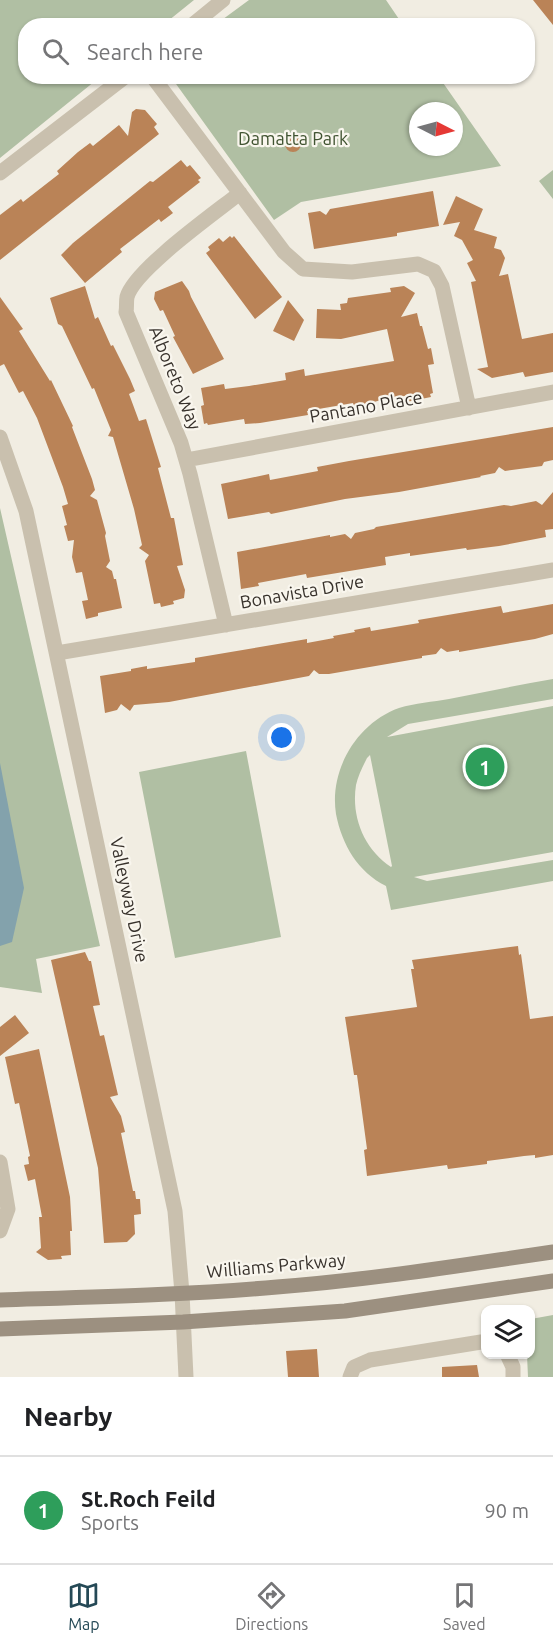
<!DOCTYPE html>
<style>
body{margin:0;font-family:Ubuntu,sans-serif;background:#f2f2f2;color:#202124}
.controls{position:absolute;right:18px;bottom:18px;display:grid;overflow:hidden;border-radius:12px;box-shadow:0 2px 4px #0004}
.controls button{width:54px;height:54px;display:grid;place-items:center;padding:0;border:0;border-bottom:2px solid #e0e0e0;background:#fff;color:#202124;font:30px sans-serif}
.compass{position:absolute;left:409px;top:102px;width:54px;height:54px;border-radius:50%;background:#fff;box-shadow:0 2px 4px #0004;rotate:96deg}
.you{position:absolute;left:282px;top:738px;width:21px;height:21px;margin:-15px;border:4px solid #fff;border-radius:50%;background:#1a73e8;box-shadow:0 0 0 9px #1a73e833}
.badge{display:grid;place-items:center;width:39px;height:39px;border-radius:50%;background:#254956;color:#fff;font-size:20px;font-weight:700}
.pin{position:absolute;translate:-50% -50%;border:3px solid #fff;box-shadow:0 2px 6px #0006}
.list{margin:0;padding:0;list-style:none}
h2{display:flex;justify-content:space-between;align-items:center;height:78px;margin:0;padding:0 24px;font-size:26px}
h2 small{font-size:20px;font-weight:400;color:#757577}
.list li{display:grid;grid-template-columns:39px 1fr auto;gap:18px;align-items:center;box-sizing:border-box;height:108px;padding:0 24px;border-top:2px solid #e0e0e0}
.list b{display:block;font-size:22px;white-space:nowrap}
.list p{margin:0;font-size:20px;white-space:nowrap;color:#757577}
.list em{font-size:20px;font-style:normal;color:#757577}
.icon{flex:none;width:33px;height:33px;fill:none;stroke:currentColor;stroke-width:2;stroke-linecap:round;stroke-linejoin:round}
.map{position:relative;flex:none;width:553px;height:1377px;overflow:hidden}
.search{position:absolute;background:#fff;box-shadow:0 2px 4px #0004;left:18px;right:18px;top:18px;height:66px;display:flex;align-items:center;gap:15px;box-sizing:border-box;padding:0 21px;border-radius:24px;color:#757577;font-size:22px}
.sheet{height:186px;background:#fff}
nav{display:flex;justify-content:space-around;align-items:center;box-sizing:border-box;height:84px;border-top:2px solid #e0e0e0;background:#fff;font-size:16px;color:#757577}
nav a{display:grid;justify-items:center;gap:3px}
nav .on{color:#254956}
.map>svg:first-child{display:block}
.green{fill:#b0bfa3;fill-rule:evenodd}
.water{fill:#83a2ac}
.building{fill:#ba8357}
.lines{fill:none;stroke-linecap:round;stroke-linejoin:round}
.minor{stroke:#c9c0ae;stroke-width:15}
.tertiary{stroke:#c9c0ae;stroke-width:15}
.secondary{stroke:#9c9080;stroke-width:15}
.labels{text-anchor:middle;stroke-width:4.5;stroke-linejoin:round;paint-order:stroke}
.park-label{font-size:18px;fill:#415432;stroke:#f9f6ee}
.street-label{font-size:18px;fill:#38322c;stroke:#f9f6ee}
</style>
<div class="map">
<svg width="553" height="1377" viewBox="0 0 553 1377">
<rect width="100%" height="100%" fill="#f1ede2"/>
<path class="green" d="M 0,0 L 194,0 L 163,25 L 26,26 L 26,76 L 100,77 L 0,158 Z
M 249,0 L 386,0 L 403,25 L 215,25 Z
M 171,77 L 439,77 L 501,166 L 301,202 L 274,220 ZM 418,111 L 454,111 L 454,147 L 418,147 Z
M 553,170 L 553,199 L 539,181 Z
M 0,508 L 100,946 L 36,959 L 42,993 L 0,987 Z
M 553,679 L 553,699 L 408,724 L 387,737 L 553,706 L 553,852 L 414,877 L 427,881 L 553,860 L 553,881 L 391,910 L 386,886 C 358,872 342,845 336,814 C 329,770 357,723 399,708 C 415,703 433,702 449,699 C 484,692 518,685 553,679 ZM 370,755 L 392,866 L 391,867 C 364,849 351,817 356,785 C 358,776 363,766 367,758 Z
M 246,751 L 281,937 L 175,958 L 139,772 Z
M 553,1315 L 553,1377 L 528,1377 L 527,1355 L 530,1354 L 531,1319 Z"/>
<path class="water" d="M 0,763 L 24,888 L 12,942 L 0,946 Z"/>
<path class="building" d="M 533,0 L 553,0 L 553,25 Z
M 136,109 L 145,110 L 157,124 L 154,127 L 159,134 L 0,260 L 0,215 L 21,199 L 23,202 L 59,174 L 57,171 L 78,152 L 90,143 L 93,146 L 119,125 L 128,136 L 132,112 Z
M285 144a8 8 0 1 1 16 0a8 8 0 1 1-16 0Z
M 181,160 L 187,167 L 190,165 L 201,178 L 198,180 L 200,182 L 168,207 L 173,213 L 161,222 L 159,219 L 120,249 L 122,252 L 85,283 L 61,255 L 73,243 L 150,181 L 153,182 Z
M 433,191 L 439,226 L 397,233 L 397,236 L 314,249 L 308,213 L 320,211 L 326,215 L 330,209 Z
M 456,196 L 483,209 L 474,230 L 497,237 L 494,248 L 501,250 L 505,258 L 499,276 L 508,274 L 522,339 L 553,333 L 553,372 L 525,377 L 523,372 L 492,378 L 477,369 L 488,367 L 471,282 L 476,281 L 467,263 L 473,260 L 462,240 L 454,236 L 460,222 L 443,225 Z
M 230,236 L 232,238 L 234,236 L 282,297 L 255,319 L 206,253 L 210,250 L 208,247 L 219,238 L 223,242 Z
M 182,281 L 189,291 L 191,297 L 224,359 L 193,374 L 173,337 L 175,336 L 163,310 L 160,311 L 154,299 L 155,292 Z
M 85,286 L 95,319 L 98,317 L 111,346 L 113,345 L 130,379 L 135,391 L 129,394 L 139,421 L 146,419 L 161,467 L 158,468 L 171,518 L 174,518 L 183,565 L 177,566 L 185,590 L 184,598 L 173,601 L 174,604 L 161,607 L 160,603 L 154,604 L 145,561 L 149,555 L 139,548 L 142,545 L 134,509 L 113,437 L 108,436 L 111,430 L 94,388 L 92,389 L 62,326 L 58,324 L 50,298 Z
M 404,286 L 415,293 L 401,317 L 417,313 L 420,326 L 422,326 L 428,349 L 431,348 L 434,364 L 428,365 L 433,393 L 430,394 L 431,397 L 406,402 L 405,396 L 380,399 L 381,400 L 374,402 L 374,404 L 354,407 L 353,403 L 307,411 L 308,415 L 260,423 L 245,424 L 244,419 L 208,425 L 207,423 L 204,424 L 201,406 L 204,405 L 201,388 L 224,384 L 225,389 L 249,386 L 286,380 L 285,373 L 304,369 L 305,376 L 394,361 L 387,329 L 341,339 L 316,338 L 317,309 L 341,310 L 340,304 L 347,303 L 348,298 L 391,292 L 390,288 Z
M 0,297 L 23,329 L 19,331 L 50,381 L 51,380 L 73,426 L 72,427 L 92,479 L 95,490 L 90,496 L 97,500 L 106,533 L 105,536 L 110,561 L 106,567 L 112,571 L 114,579 L 116,579 L 122,608 L 98,613 L 98,616 L 86,619 L 82,601 L 88,600 L 82,572 L 76,573 L 72,557 L 74,540 L 68,541 L 64,526 L 67,525 L 62,506 L 68,504 L 63,487 L 37,418 L 23,391 L 19,393 L 4,364 L 0,366 Z
M 288,300 L 304,320 L 294,341 L 273,331 Z
M 553,427 L 553,460 L 544,462 L 542,466 L 505,471 L 499,467 L 495,473 L 480,476 L 481,477 L 399,492 L 345,499 L 271,514 L 269,512 L 228,519 L 221,484 L 269,474 L 270,480 L 318,471 L 317,467 L 349,461 Z
M 553,492 L 553,529 L 545,530 L 546,537 L 499,546 L 467,550 L 466,548 L 410,556 L 410,553 L 385,557 L 386,565 L 307,578 L 306,574 L 258,583 L 259,586 L 241,589 L 237,552 L 330,535 L 330,537 L 345,534 L 351,539 L 355,533 L 374,529 L 376,527 L 504,505 L 511,506 L 536,501 L 542,505 Z
M 553,604 L 553,634 L 535,639 L 459,652 L 459,650 L 447,652 L 441,648 L 436,654 L 422,656 L 422,658 L 329,674 L 319,674 L 314,670 L 309,676 L 169,702 L 134,705 L 130,711 L 121,704 L 117,710 L 105,713 L 100,676 L 131,671 L 131,669 L 147,666 L 147,669 L 195,662 L 195,658 L 307,639 L 307,643 L 334,638 L 333,636 L 355,632 L 354,630 L 370,627 L 371,631 L 419,623 L 418,620 L 501,606 L 503,613 Z
M 518,946 L 519,955 L 521,954 L 530,1019 L 553,1016 L 553,1155 L 535,1158 L 535,1155 L 524,1156 L 487,1161 L 487,1164 L 448,1169 L 447,1165 L 367,1176 L 364,1150 L 367,1149 L 357,1075 L 354,1075 L 345,1017 L 417,1007 L 411,969 L 414,969 L 412,960 Z
M 85,952 L 89,961 L 91,961 L 100,1005 L 93,1006 L 100,1036 L 104,1035 L 118,1095 L 110,1097 L 121,1116 L 125,1132 L 121,1133 L 133,1191 L 135,1191 L 136,1199 L 140,1199 L 141,1214 L 134,1215 L 135,1234 L 127,1242 L 104,1243 L 98,1168 L 51,960 Z
M 15,1015 L 29,1033 L 0,1056 L 0,1027 Z
M 39,1049 L 70,1197 L 72,1231 L 70,1231 L 71,1255 L 61,1256 L 62,1259 L 48,1260 L 36,1252 L 41,1248 L 39,1217 L 42,1217 L 35,1179 L 28,1181 L 24,1165 L 29,1164 L 28,1157 L 30,1156 L 19,1103 L 15,1104 L 5,1057 Z
M 317,1349 L 319,1377 L 288,1377 L 286,1351 Z
M 477,1365 L 479,1377 L 442,1377 L 442,1367 Z"/>
<g class="lines">
<path class="minor" d="M 152,76 L 284,252 L 303,269 L 352,272 L 418,264 L 434,271 L 442,286 L 469,408
M 186,460 L 553,392
M 226,625 L 190,474 L 181,443 L 126,312 C 127,307 126,302 127,297 C 134,270 215,213 240,193
M 57,653 L 553,570
M 0,1162 L 8,1209 L 0,1231
M 507,1354 L 513,1367 L 513,1377
M 350,1377 L 354,1367 L 370,1360 L 481,1342 L 486,1343"/>
<path class="tertiary" d="M 191,26 L 223,0
M 0,173 L 126,76
M 0,437 L 26,511 L 175,1211 L 182,1293 L 186,1377"/>
<path class="secondary" d="M 0,1300 C 93,1297 185,1295 277,1287 C 370,1280 462,1265 553,1252
M 0,1329 L 183,1322 L 345,1311 L 553,1281"/>
</g>
<g class="labels">
<g class="park-label">
<text x="293" y="145">Damatta Park</text>
</g>
<g class="street-label">
<text transform="translate(175 378) rotate(68)" y="6">Alboreto Way</text>
<text transform="translate(366 407) rotate(-10)" y="6">Pantano Place</text>
<text transform="translate(302 592) rotate(-10)" y="6">Bonavista Drive</text>
<text transform="translate(129 900) rotate(78)" y="6">Valleyway Drive</text>
<text transform="translate(276 1266) rotate(-5)" y="6">Williams Parkway</text>
</g>
</g>
</svg>
<div class="controls">
<button><svg class="icon" aria-label="layers" viewBox="0 0 24 24"><path d="M12 4l9 5-9 5-9-5zM3 14l9 5 9-5"/></svg></button>
</div>
<svg class="compass" viewBox="-18 -18 36 36"><path d="M0-13l5 13h-10z" fill="#e53935"/><path d="M0 13l5-13h-10z" fill="#757577"/></svg>
<div class="you"></div>
<div class="pin badge" style="left:485px;top:767px;background:#2e9e5b">1</div>
<div class="search"><svg class="icon" aria-label="search" viewBox="0 0 24 24"><circle cx="10" cy="10" r="6"/><path d="M15 15l6 6"/></svg>Search here</div>
</div>
<section class="sheet">
<h2>Nearby<small></small></h2>
<ul class="list">
<li><span class="badge" style="background:#2e9e5b">1</span><div><b>St.Roch Feild</b><p>Sports</p></div><em>90 m</em></li>
</ul>
</section>
<nav>
<a class="on"><svg class="icon" aria-label="map" viewBox="0 0 24 24"><path d="M3 6l6-2 6 2 6-2v14l-6 2-6-2-6 2zM9 4v14M15 6v14"/></svg>Map</a>
<a><svg class="icon" aria-label="directions" viewBox="0 0 24 24"><path d="M12 3l9 9-9 9-9-9zM9 14v-3h6M13 9l2 2-2 2"/></svg>Directions</a>
<a><svg class="icon" aria-label="saved" viewBox="0 0 24 24"><path d="M7 4h10v16l-5-4-5 4z"/></svg>Saved</a>
</nav>
